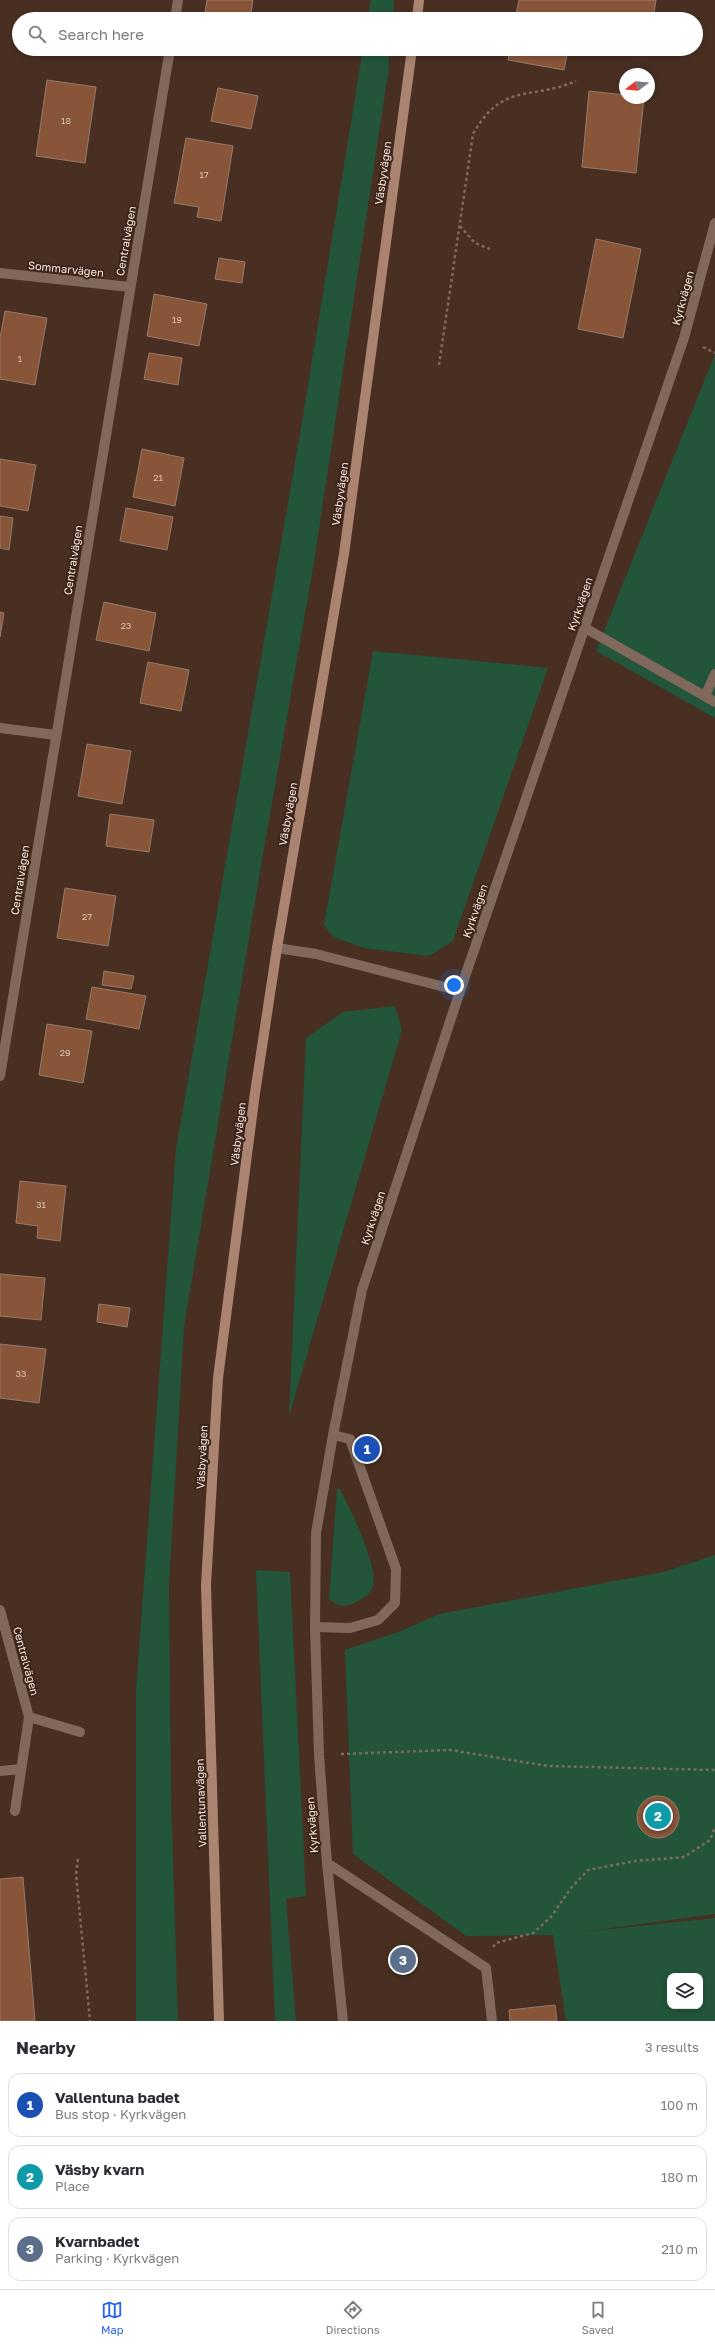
<!DOCTYPE html>
<meta charset="utf-8">
<style>
body{margin:0;font-family:"Golos Text",sans-serif;background:#f7f7f7;color:#2b2b33}
.controls{position:absolute;right:12px;bottom:12px;display:grid;overflow:hidden;border-radius:8px;box-shadow:0 2px 6px #0003}
.controls button{width:36px;height:36px;display:grid;place-items:center;padding:0;border:0;border-bottom:1px solid #e1e1e2;background:#fff;color:#2b2b33;font:20px sans-serif}
.compass{position:absolute;left:619px;top:68px;width:36px;height:36px;border-radius:50%;background:#fff;box-shadow:0 2px 6px #0003;rotate:254deg}
.you{position:absolute;left:454px;top:985px;width:14px;height:14px;margin:-10px;border:3px solid #fff;border-radius:50%;background:#1a73e8;box-shadow:0 0 0 6px #1a73e833}
.badge{display:grid;place-items:center;width:26px;height:26px;border-radius:50%;background:#2563eb;color:#fff;font-size:13px;font-weight:700}
.pin{position:absolute;translate:-50% -50%;border:2px solid #fff;box-shadow:0 1px 4px #0006}
.list{margin:0;padding:0;list-style:none}
h2{display:flex;justify-content:space-between;align-items:center;height:52px;margin:0;padding:0 16px;font-size:17px}
h2 small{font-size:13px;font-weight:400;color:#7c7c81}
.list li{display:grid;grid-template-columns:26px 1fr auto;gap:12px;align-items:center;box-sizing:border-box;height:64px;margin:0 8px 8px;padding:0 8px;border:1px solid #e1e1e2;border-radius:12px}
.list b{display:block;font-size:15px;white-space:nowrap}
.list p{margin:0;font-size:13px;white-space:nowrap;color:#7c7c81}
.list em{font-size:13px;font-style:normal;color:#7c7c81}
.icon{flex:none;width:22px;height:22px;fill:none;stroke:currentColor;stroke-width:2;stroke-linecap:round;stroke-linejoin:round}
.map{position:relative;flex:none;width:715px;height:2021px;overflow:hidden}
.search{position:absolute;background:#fff;box-shadow:0 2px 6px #0003;left:12px;right:12px;top:12px;height:44px;display:flex;align-items:center;gap:10px;box-sizing:border-box;padding:0 14px;border-radius:22px;color:#7c7c81;font-size:15px}
.sheet{height:268px;background:#fff}
nav{display:flex;justify-content:space-around;align-items:center;box-sizing:border-box;height:56px;border-top:1px solid #e1e1e2;background:#fff;font-size:11px;color:#7c7c81}
nav a{display:grid;justify-items:center;gap:2px}
nav .on{color:#2563eb}
.map>svg:first-child{display:block}
.green{fill:#225539;fill-rule:evenodd}
.building{fill:#885539;stroke:#977a6b}
.lines{fill:none;stroke-linecap:round;stroke-linejoin:round}
.path{stroke:#80695e;stroke-width:2.5;stroke-dasharray:3 3;stroke-linecap:butt}
.lane{stroke:#80685c;stroke-width:10}
.street{stroke:#80685c;stroke-width:10}
.secondary{stroke:#aa8471;stroke-width:10}
.labels{text-anchor:middle;stroke-width:4;stroke-linejoin:round;paint-order:stroke}
.number-label{font-size:9px;fill:#dcc2b6}
.street-label{font-size:11px;fill:#f8e7df;stroke:#3d2519}
</style>
<div class="map">
<svg width="715" height="2021" viewBox="0 0 715 2021">
<rect width="100%" height="100%" fill="#482f22"/>
<path class="green" d="M 371,0 L 394,0 L 393,19 L 368,19 Z
M 363,49 L 390,49 L 388,74 L 314,562 L 260,872 L 184,1327 L 169,1586 L 171,1796 L 178,2021 L 136,2021 L 136,1690 L 176,1149 L 301,428 Z
M 715,354 L 715,718 L 596,651 Z
M 373,651 L 548,668 L 453,941 L 429,956 L 364,948 L 333,937 L 324,925 Z
M 395,1006 L 402,1030 L 289,1416 L 306,1038 L 343,1012 Z
M 337,1489 L 340,1489 C 349,1506 379,1568 373,1586 C 371,1594 364,1598 356,1602 C 345,1608 339,1607 329,1599 Z
M 715,1555 L 715,1914 L 581,1932 L 715,1918 L 715,2021 L 566,2021 L 553,1935 L 466,1936 L 353,1854 L 345,1650 L 401,1631 L 439,1614 L 663,1572 ZM 670,1976 L 700,1976 L 700,2006 L 670,2006 Z
M 256,1570 L 290,1572 L 306,1896 L 286,1899 L 296,2021 L 275,2021 Z"/>
<path class="building" d="M 207,0 L 253,0 L 251,14 L 267,16 L 267,19 L 204,19 Z
M 519,0 L 656,0 L 653,19 L 515,19 Z
M 231,49 L 262,49 L 261,54 Z
M 510,49 L 568,49 L 564,70 L 508,60 Z
M 47,80 L 96,87 L 85,163 L 36,156 Z
M 218,88 L 258,96 L 251,129 L 211,121 Z
M 589,91 L 625,95 L 625,98 L 644,98 L 636,173 L 582,167 Z
M 186,138 L 233,146 L 221,221 L 197,217 L 199,207 L 174,203 Z
M 596,239 L 641,249 L 623,338 L 578,329 Z
M 219,258 L 245,262 L 242,283 L 215,279 Z
M 154,294 L 207,304 L 199,346 L 147,336 Z
M 5,311 L 47,318 L 35,385 L 0,379 L 0,338 Z
M 149,353 L 182,358 L 178,385 L 144,379 Z
M 142,449 L 184,458 L 175,506 L 133,497 Z
M 0,459 L 36,465 L 28,511 L 0,506 Z
M 126,508 L 173,517 L 167,550 L 120,541 Z
M 0,516 L 13,518 L 9,550 L 0,548 Z
M 104,602 L 156,613 L 149,651 L 96,640 Z
M 0,612 L 4,613 L 0,637 Z
M 148,662 L 189,670 L 181,711 L 140,703 Z
M 87,744 L 131,751 L 122,804 L 78,796 Z
M 110,814 L 154,820 L 149,852 L 106,846 Z
M 65,888 L 116,896 L 108,946 L 57,938 Z
M 104,971 L 134,976 L 131,989 L 102,985 Z
M 92,987 L 146,996 L 139,1029 L 86,1019 Z
M 47,1024 L 92,1031 L 83,1083 L 39,1075 Z
M 20,1181 L 66,1186 L 60,1241 L 37,1238 L 38,1226 L 16,1223 Z
M 0,1274 L 45,1278 L 41,1320 L 0,1316 Z
M 99,1304 L 130,1308 L 127,1327 L 97,1322 Z
M 0,1344 L 46,1349 L 39,1403 L 0,1398 Z
M637 1817a21 21 0 1 1 42 0a21 21 0 1 1-42 0Z
M 23,1877 L 35,2021 L 0,2021 L 0,1879 Z
M 555,2005 L 557,2021 L 510,2021 L 509,2010 Z"/>
<g class="lines">
<path class="path" d="M 460,226 L 475,243 L 490,249
M 703,347 L 715,353
M 439,365 L 473,134 C 503,81 530,101 576,81
M 341,1754 L 450,1750 L 548,1766 L 715,1770
M 78,1859 L 76,1874 L 90,2021
M 493,1947 L 496,1943 L 533,1933 L 551,1917 L 571,1888 L 588,1870 L 635,1861 L 684,1857 L 710,1840 L 715,1827"/>
<path class="lane" d="M 585,628 L 715,702
M 705,696 L 715,674
M 315,1627 L 350,1628 L 378,1620 L 395,1603 L 396,1569 L 350,1439 L 333,1435
M 0,1771 L 21,1769
M 327,1863 L 486,1968 L 492,2021"/>
<path class="street" d="M 175,19 L 178,0
M 0,273 L 130,287
M 0,728 L 56,735
M 277,948 L 316,954 L 460,991
M 0,1076 L 170,49
M 0,1610 L 29,1717 L 15,1811
M 29,1717 L 80,1732
M 343,2021 L 327,1863 L 319,1755 L 315,1627 L 316,1533 L 333,1435 L 362,1290 L 460,991 L 684,338 L 715,223"/>
<path class="secondary" d="M 417,19 L 419,0
M 219,2021 L 206,1585 L 218,1378 L 255,1093 L 277,948 L 344,554 L 412,49"/>
</g>
<g class="labels">
<g class="number-label">
<text x="66" y="124">18</text>
<text x="204" y="178">17</text>
<text x="177" y="323">19</text>
<text x="20" y="362">1</text>
<text x="158" y="481">21</text>
<text x="126" y="629">23</text>
<text x="87" y="920">27</text>
<text x="65" y="1056">29</text>
<text x="41" y="1208">31</text>
<text x="21" y="1377">33</text>
</g>
<g class="street-label">
<text transform="translate(383 173) rotate(-82)" y="4">Väsbyvägen</text>
<text transform="translate(126 241) rotate(-80)" y="4">Centralvägen</text>
<text transform="translate(66 269) rotate(6)" y="4">Sommarvägen</text>
<text transform="translate(683 298) rotate(-75)" y="4">Kyrkvägen</text>
<text transform="translate(340 494) rotate(-82)" y="4">Väsbyvägen</text>
<text transform="translate(73 560) rotate(-81)" y="4">Centralvägen</text>
<text transform="translate(580 604) rotate(-71)" y="4">Kyrkvägen</text>
<text transform="translate(288 814) rotate(-80)" y="4">Väsbyvägen</text>
<text transform="translate(20 880) rotate(-81)" y="4">Centralvägen</text>
<text transform="translate(475 911) rotate(-71)" y="4">Kyrkvägen</text>
<text transform="translate(238 1134) rotate(-83)" y="4">Väsbyvägen</text>
<text transform="translate(373 1218) rotate(-72)" y="4">Kyrkvägen</text>
<text transform="translate(202 1457) rotate(-87)" y="4">Väsbyvägen</text>
<text transform="translate(26 1661) rotate(75)" y="4">Centralvägen</text>
<text transform="translate(201 1803) rotate(-92)" y="4">Vallentunavägen</text>
<text transform="translate(312 1825) rotate(-94)" y="4">Kyrkvägen</text>
</g>
</g>
</svg>
<div class="controls">
<button><svg class="icon" aria-label="layers" viewBox="0 0 24 24"><path d="M12 4l9 5-9 5-9-5zM3 14l9 5 9-5"/></svg></button>
</div>
<svg class="compass" viewBox="-18 -18 36 36"><path d="M0-13l5 13h-10z" fill="#e53935"/><path d="M0 13l5-13h-10z" fill="#7c7c81"/></svg>
<div class="you"></div>
<div class="pin badge" style="left:367px;top:1449px;background:#1a4fb4">1</div>
<div class="pin badge" style="left:658px;top:1816px;background:#0f9aa8">2</div>
<div class="pin badge" style="left:403px;top:1960px;background:#5c6f8a">3</div>
<div class="search"><svg class="icon" aria-label="search" viewBox="0 0 24 24"><circle cx="10" cy="10" r="6"/><path d="M15 15l6 6"/></svg>Search here</div>
</div>
<section class="sheet">
<h2>Nearby<small>3 results</small></h2>
<ul class="list">
<li><span class="badge" style="background:#1a4fb4">1</span><div><b>Vallentuna badet</b><p>Bus stop · Kyrkvägen</p></div><em>100 m</em></li>
<li><span class="badge" style="background:#0f9aa8">2</span><div><b>Väsby kvarn</b><p>Place</p></div><em>180 m</em></li>
<li><span class="badge" style="background:#5c6f8a">3</span><div><b>Kvarnbadet</b><p>Parking · Kyrkvägen</p></div><em>210 m</em></li>
</ul>
</section>
<nav>
<a class="on"><svg class="icon" aria-label="map" viewBox="0 0 24 24"><path d="M3 6l6-2 6 2 6-2v14l-6 2-6-2-6 2zM9 4v14M15 6v14"/></svg>Map</a>
<a><svg class="icon" aria-label="directions" viewBox="0 0 24 24"><path d="M12 3l9 9-9 9-9-9zM9 14v-3h6M13 9l2 2-2 2"/></svg>Directions</a>
<a><svg class="icon" aria-label="saved" viewBox="0 0 24 24"><path d="M7 4h10v16l-5-4-5 4z"/></svg>Saved</a>
</nav>
